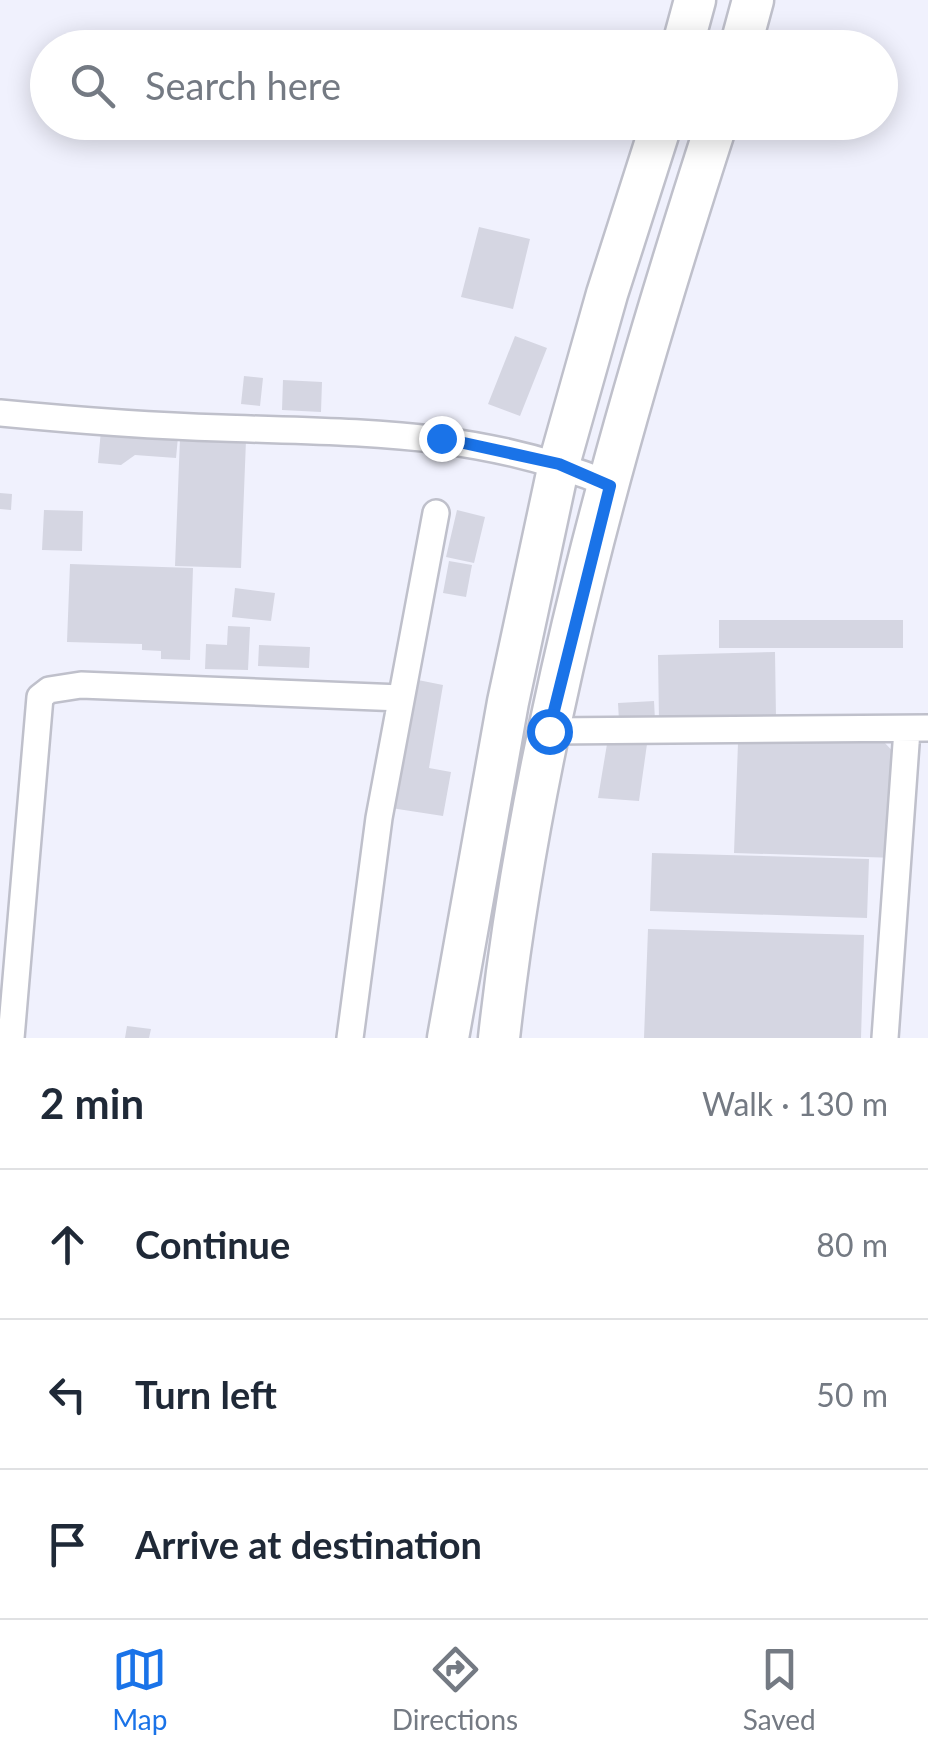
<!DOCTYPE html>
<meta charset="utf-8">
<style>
body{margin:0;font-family:Lato,sans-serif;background:#f2f2f3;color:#1f2937}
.stop{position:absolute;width:30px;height:30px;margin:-22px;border:8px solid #1a73e8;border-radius:50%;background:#fff}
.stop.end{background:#1a73e8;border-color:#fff;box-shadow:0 2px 10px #0008}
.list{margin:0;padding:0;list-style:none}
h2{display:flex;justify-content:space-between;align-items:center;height:130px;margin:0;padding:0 40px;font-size:42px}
h2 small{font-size:32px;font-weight:400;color:#747a83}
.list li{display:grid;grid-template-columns:65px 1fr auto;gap:30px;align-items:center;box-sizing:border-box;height:150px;padding:0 40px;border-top:2px solid #e0e1e3}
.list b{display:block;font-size:38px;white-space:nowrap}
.list em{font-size:32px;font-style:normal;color:#747a83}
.icon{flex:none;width:55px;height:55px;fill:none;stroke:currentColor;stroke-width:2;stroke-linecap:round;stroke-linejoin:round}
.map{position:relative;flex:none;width:928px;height:1038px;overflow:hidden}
.search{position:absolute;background:#fff;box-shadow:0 5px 25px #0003;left:30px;right:30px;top:30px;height:110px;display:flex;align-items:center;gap:25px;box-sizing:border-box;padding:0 35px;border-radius:55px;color:#747a83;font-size:38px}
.sheet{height:580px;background:#fff}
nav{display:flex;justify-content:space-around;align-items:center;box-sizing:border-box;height:140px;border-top:2px solid #e0e1e3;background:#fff;font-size:28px;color:#747a83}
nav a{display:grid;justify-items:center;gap:5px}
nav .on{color:#1a73e8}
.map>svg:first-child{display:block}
.building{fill:#d5d6e2}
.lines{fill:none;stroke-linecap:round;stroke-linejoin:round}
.minor-casing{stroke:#bfc0cb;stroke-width:30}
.primary-casing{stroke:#bfc0cb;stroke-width:45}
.minor{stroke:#fff;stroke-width:25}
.primary{stroke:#fff;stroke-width:40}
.route{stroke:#1a73e8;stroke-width:12}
</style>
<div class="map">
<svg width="928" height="1038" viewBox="0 0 928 1038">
<rect width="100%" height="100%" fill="#f0f1fd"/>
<path class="building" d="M 479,227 L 530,239 L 513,309 L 461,297 Z
M 515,336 L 547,348 L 520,416 L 488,404 Z
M 244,376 L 263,378 L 260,406 L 241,404 Z
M 283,380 L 322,382 L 321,412 L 282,410 Z
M 101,430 L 178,437 L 176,458 L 135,455 L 121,465 L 98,463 Z
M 180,438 L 246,440 L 241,568 L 175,566 Z
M 0,493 L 12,494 L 11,510 L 0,509 Z
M 44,510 L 83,511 L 82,551 L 42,550 Z
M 457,510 L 485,517 L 474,563 L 446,557 Z
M 449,561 L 472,565 L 466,597 L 443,593 Z
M 70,564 L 193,568 L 190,660 L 161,659 L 161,651 L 142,650 L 142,644 L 67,642 Z
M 235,588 L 275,593 L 271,621 L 232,617 Z
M 719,620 L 903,620 L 903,648 L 719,648 Z
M 228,626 L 250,627 L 248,670 L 205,669 L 206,644 L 227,645 Z
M 259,645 L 310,647 L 309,668 L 258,666 Z
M 775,652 L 776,718 L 659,721 L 658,655 Z
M 413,679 L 443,685 L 429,768 L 451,772 L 443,816 L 391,808 Z
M 654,701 L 655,720 L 619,721 L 618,703 Z
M 883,741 L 902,761 L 897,858 L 734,853 L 738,743 Z
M 607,744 L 647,744 L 639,801 L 598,798 Z
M 652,853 L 869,859 L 867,918 L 650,911 Z
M 648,929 L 864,935 L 861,1038 L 644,1038 Z
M 127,1026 L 151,1029 L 149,1038 L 125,1038 Z"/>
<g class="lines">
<g class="minor-casing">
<path id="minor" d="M 0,413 C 73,420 147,426 221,428 C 360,433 480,430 611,485
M 549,731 L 928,728
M 11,1038 L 40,697 L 49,690 L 81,685 L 401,698
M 350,1038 L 379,818 L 436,513
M 885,1038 L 907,730"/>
</g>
<g class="primary-casing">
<path id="primary" d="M 682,48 L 695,0
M 740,48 L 753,0
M 448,1038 L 508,702 L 559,464 L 607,294 L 662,122
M 499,1038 C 533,728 621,418 717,122"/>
</g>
<use href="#minor" class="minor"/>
<use href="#primary" class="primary"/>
</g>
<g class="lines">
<path class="route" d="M 441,438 L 559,464 L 610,486 L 549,731"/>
</g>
</svg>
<div class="stop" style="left:549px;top:731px"></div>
<div class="stop end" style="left:441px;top:438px"></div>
<div class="search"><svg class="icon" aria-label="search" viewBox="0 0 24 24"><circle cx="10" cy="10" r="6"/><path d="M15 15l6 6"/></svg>Search here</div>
</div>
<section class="sheet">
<h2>2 min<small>Walk · 130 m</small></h2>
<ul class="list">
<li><svg class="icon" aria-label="ahead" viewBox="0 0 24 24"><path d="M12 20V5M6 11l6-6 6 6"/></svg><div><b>Continue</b></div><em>80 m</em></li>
<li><svg class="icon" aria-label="left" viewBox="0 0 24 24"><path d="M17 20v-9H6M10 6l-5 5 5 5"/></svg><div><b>Turn left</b></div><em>50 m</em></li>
<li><svg class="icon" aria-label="arrive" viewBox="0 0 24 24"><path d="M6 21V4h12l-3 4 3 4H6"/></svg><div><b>Arrive at destination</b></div></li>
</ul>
</section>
<nav>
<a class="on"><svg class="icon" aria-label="map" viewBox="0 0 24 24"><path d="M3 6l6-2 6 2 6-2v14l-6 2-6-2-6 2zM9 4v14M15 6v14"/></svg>Map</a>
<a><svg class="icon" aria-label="directions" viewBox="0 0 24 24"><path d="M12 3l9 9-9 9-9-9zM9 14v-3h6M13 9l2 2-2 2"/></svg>Directions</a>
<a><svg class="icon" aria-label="saved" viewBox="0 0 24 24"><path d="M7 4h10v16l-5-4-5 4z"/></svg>Saved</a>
</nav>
